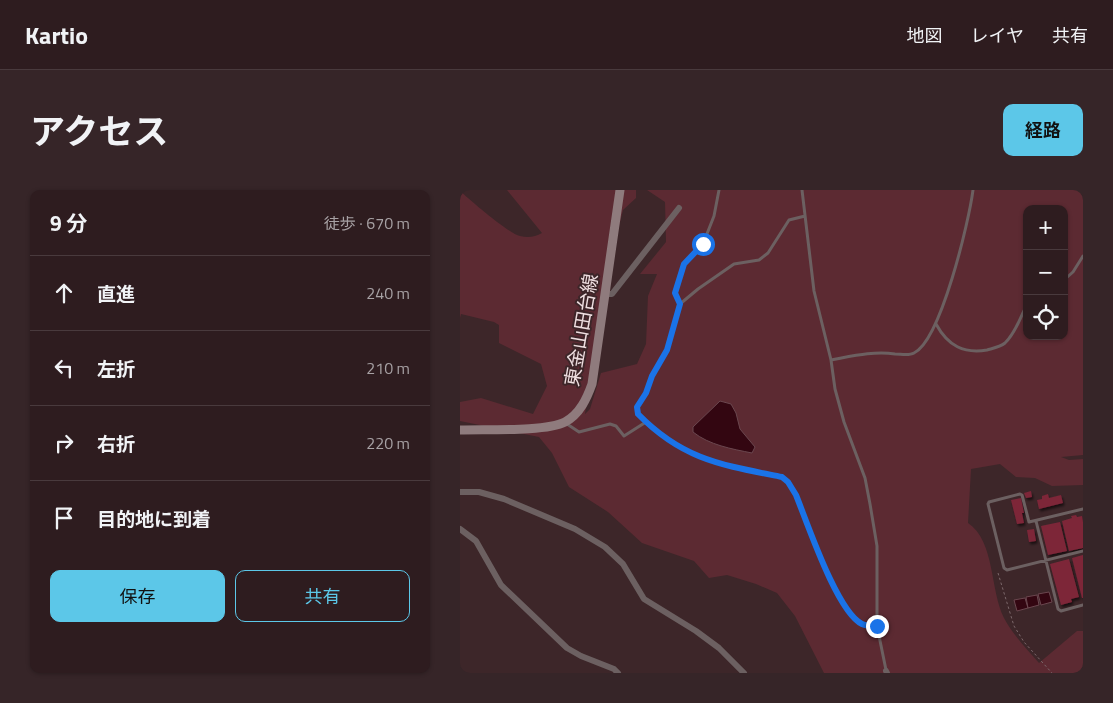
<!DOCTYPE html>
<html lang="ja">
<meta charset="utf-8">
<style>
body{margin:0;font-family:"Titillium Web","Noto Sans JP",sans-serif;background:#362528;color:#f1f3f6}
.controls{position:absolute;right:15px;top:15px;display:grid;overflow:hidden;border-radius:10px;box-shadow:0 1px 4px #0004}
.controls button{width:45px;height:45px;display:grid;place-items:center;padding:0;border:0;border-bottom:1px solid #493a3d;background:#2e1c1f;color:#f1f3f6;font:25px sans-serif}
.stop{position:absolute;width:15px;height:15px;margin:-11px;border:4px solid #1a73e8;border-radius:50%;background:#fff}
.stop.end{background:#1a73e8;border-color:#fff;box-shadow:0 1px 5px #0008}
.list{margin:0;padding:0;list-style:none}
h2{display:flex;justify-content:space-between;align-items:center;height:65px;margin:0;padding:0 20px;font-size:21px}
h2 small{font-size:16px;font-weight:400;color:#a7a1a4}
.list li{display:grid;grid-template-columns:32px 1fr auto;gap:15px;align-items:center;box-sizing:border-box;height:75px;padding:0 20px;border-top:1px solid #493a3d}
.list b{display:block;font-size:19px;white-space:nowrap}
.list em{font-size:16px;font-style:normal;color:#a7a1a4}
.actions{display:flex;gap:10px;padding:15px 20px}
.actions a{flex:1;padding:11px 0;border:1px solid #5cc7e8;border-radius:10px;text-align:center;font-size:18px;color:#5cc7e8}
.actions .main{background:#5cc7e8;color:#111}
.icon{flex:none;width:28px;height:28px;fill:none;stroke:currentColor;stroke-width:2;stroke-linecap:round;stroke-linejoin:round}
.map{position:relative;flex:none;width:623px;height:483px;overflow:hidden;border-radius:10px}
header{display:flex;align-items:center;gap:30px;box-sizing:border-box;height:70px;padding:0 25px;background:#2e1c1f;border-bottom:1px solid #493a3d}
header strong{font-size:24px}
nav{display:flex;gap:28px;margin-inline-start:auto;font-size:18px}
.intro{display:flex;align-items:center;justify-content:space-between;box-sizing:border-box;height:120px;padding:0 30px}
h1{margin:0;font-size:35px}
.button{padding:12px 22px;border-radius:10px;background:#5cc7e8;color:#111;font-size:18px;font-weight:700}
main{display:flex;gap:30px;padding:0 30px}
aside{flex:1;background:#2e1c1f;border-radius:10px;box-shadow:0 1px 4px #0004}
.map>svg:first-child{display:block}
.green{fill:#5c2a32;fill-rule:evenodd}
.water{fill:#330611;stroke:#6b474f}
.building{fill:#7d2639;filter:url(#shadow)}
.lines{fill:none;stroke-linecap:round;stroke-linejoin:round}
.path{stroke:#7c686b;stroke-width:1;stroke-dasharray:2.5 2.5;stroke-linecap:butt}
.lane{stroke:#6c6061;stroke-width:3}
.street{stroke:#6c6061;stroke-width:6}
.secondary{stroke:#8f7b7d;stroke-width:9}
.route{stroke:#1a73e8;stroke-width:6}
.labels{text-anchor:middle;stroke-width:4;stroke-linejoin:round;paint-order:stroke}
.street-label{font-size:19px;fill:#eedee0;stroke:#3d2629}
</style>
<header>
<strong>Kartio</strong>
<nav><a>地図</a><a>レイヤ</a><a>共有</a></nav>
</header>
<div class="intro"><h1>アクセス</h1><a class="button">経路</a></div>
<main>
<aside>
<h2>9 分<small>徒歩 · 670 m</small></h2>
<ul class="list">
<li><svg class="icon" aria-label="ahead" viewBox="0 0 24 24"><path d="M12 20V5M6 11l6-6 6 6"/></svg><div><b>直進</b></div><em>240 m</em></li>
<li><svg class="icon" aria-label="left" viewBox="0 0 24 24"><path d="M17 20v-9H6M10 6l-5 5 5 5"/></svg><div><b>左折</b></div><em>210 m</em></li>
<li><svg class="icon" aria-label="right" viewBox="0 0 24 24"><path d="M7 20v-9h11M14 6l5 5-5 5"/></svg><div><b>右折</b></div><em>220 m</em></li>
<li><svg class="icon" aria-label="arrive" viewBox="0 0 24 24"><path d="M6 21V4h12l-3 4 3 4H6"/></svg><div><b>目的地に到着</b></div></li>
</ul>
<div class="actions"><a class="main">保存</a><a>共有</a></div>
</aside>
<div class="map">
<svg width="623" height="483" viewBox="0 0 623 483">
<defs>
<filter id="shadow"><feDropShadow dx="1.5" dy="2.5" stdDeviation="1" flood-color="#0009"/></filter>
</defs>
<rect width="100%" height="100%" fill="#3d2629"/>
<path class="green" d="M 47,0 L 176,0 L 176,8 L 163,20 L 144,96 L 125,224 L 130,219 L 141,183 L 177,174 L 186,154 L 188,106 L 197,84 L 180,84 L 206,52 L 205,12 L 187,0 L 623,0 L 623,265 L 601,267 L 609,270 L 623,269 L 623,295 L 592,296 L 575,288 L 556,287 L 540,274 L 511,279 L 508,333 C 535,351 530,400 544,428 C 553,445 567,459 579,473 L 617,441 L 623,441 L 623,483 L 364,483 L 335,426 L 317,403 L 296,394 L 267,385 L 249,388 L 234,371 L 182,353 L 148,322 L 109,297 L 92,263 L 79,247 L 0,231 L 0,212 L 21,208 L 73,224 L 87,196 L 81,174 L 39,153 L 39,135 L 34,132 L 1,124 L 0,128 L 0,1 C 10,10 48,43 60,46 C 68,48 75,47 82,43 ZM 567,19 L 604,19 L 604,146 L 567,146 Z"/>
<path class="water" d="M 260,211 L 271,214 L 276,223 L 280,239 L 295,257 L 292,263 C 272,259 249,255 233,242 L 233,237 Z
M 589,402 L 592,412 L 581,415 L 578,404 Z
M 577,405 L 579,415 L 568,418 L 566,407 Z
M 565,408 L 568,418 L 557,421 L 554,410 Z"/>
<path class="building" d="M 571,301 L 572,307 L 566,308 L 564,303 Z
M 588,304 L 589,308 L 601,305 L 603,313 L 579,319 L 577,310 L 582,309 L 582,306 Z
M 561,308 L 564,323 L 562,323 L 564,333 L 557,334 L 551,310 Z
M 616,325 L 617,327 L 622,326 L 623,332 L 623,358 L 609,361 L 602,331 L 612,328 L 611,326 Z
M 600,332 L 607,361 L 588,365 L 581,336 Z
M 574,339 L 576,351 L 569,352 L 567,340 Z
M 623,365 L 623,408 L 622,408 L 612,368 Z
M 609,369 L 619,407 L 611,409 L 612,412 L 601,415 L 590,374 Z"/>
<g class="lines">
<path class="path" d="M 538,383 L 554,436 L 564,452 L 592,483"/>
<path class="lane" d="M 342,0 L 354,101 L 371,170 L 375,199 L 384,232 L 405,288 L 410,314 L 417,356 L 417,436 L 426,480
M 345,26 L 329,30 L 308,63 L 299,70 L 274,74 L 238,99 L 220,114 L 207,161 L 192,186 L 186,203 L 177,217 L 178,224 C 224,270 261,275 322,287 L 328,292 L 336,305 C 347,332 377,422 402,434 C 406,436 412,436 417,436
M 604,90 L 613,82 L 623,66
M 220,114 L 215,103 L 224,74 L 243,54 L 254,26 L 259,0
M 476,134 C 488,156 504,164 527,160 C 534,158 540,157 545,153 C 556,143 560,127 567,115
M 371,170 C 393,166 413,161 435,164 C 441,164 449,166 454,163 C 481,150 509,31 513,0
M 107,234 L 119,242 L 150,234 L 156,236 L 164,246 L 186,232
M 623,319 L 569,332 L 562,305 L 560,304 L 529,312 L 528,314 L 544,378 L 547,380 L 623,361
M 576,331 L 598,419 L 601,421 L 623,415"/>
<path class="street" d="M 145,104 L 152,104 L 219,18
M 0,302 L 19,302 L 44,309 L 115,339 L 145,357 L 163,374 L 184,409 L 236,441 L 259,458 L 284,483
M 0,339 L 16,351 L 41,395 L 107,458 L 121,466 L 154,479 L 158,483
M 426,481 L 427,483"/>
<path class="secondary" d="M 0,240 C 24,239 86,242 105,232 C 120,224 127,208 132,194 L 160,0"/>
</g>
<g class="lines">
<path class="route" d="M 243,54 L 224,74 L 215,103 L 220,114 L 207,160 L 192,186 L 186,203 L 177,217 L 178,224 C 223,270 262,275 322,287 L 328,292 L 336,305 C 347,332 377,422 402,434 C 406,436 412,436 417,436"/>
</g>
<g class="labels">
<g class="street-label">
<text transform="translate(121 140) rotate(-80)" y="7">東金山田台線</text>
</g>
</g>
</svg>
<div class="controls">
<button>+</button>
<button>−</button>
<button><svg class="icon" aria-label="locate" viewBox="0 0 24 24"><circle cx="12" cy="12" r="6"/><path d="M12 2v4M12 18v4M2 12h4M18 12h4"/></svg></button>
</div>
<div class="stop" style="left:243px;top:54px"></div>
<div class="stop end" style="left:417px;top:436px"></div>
</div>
</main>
